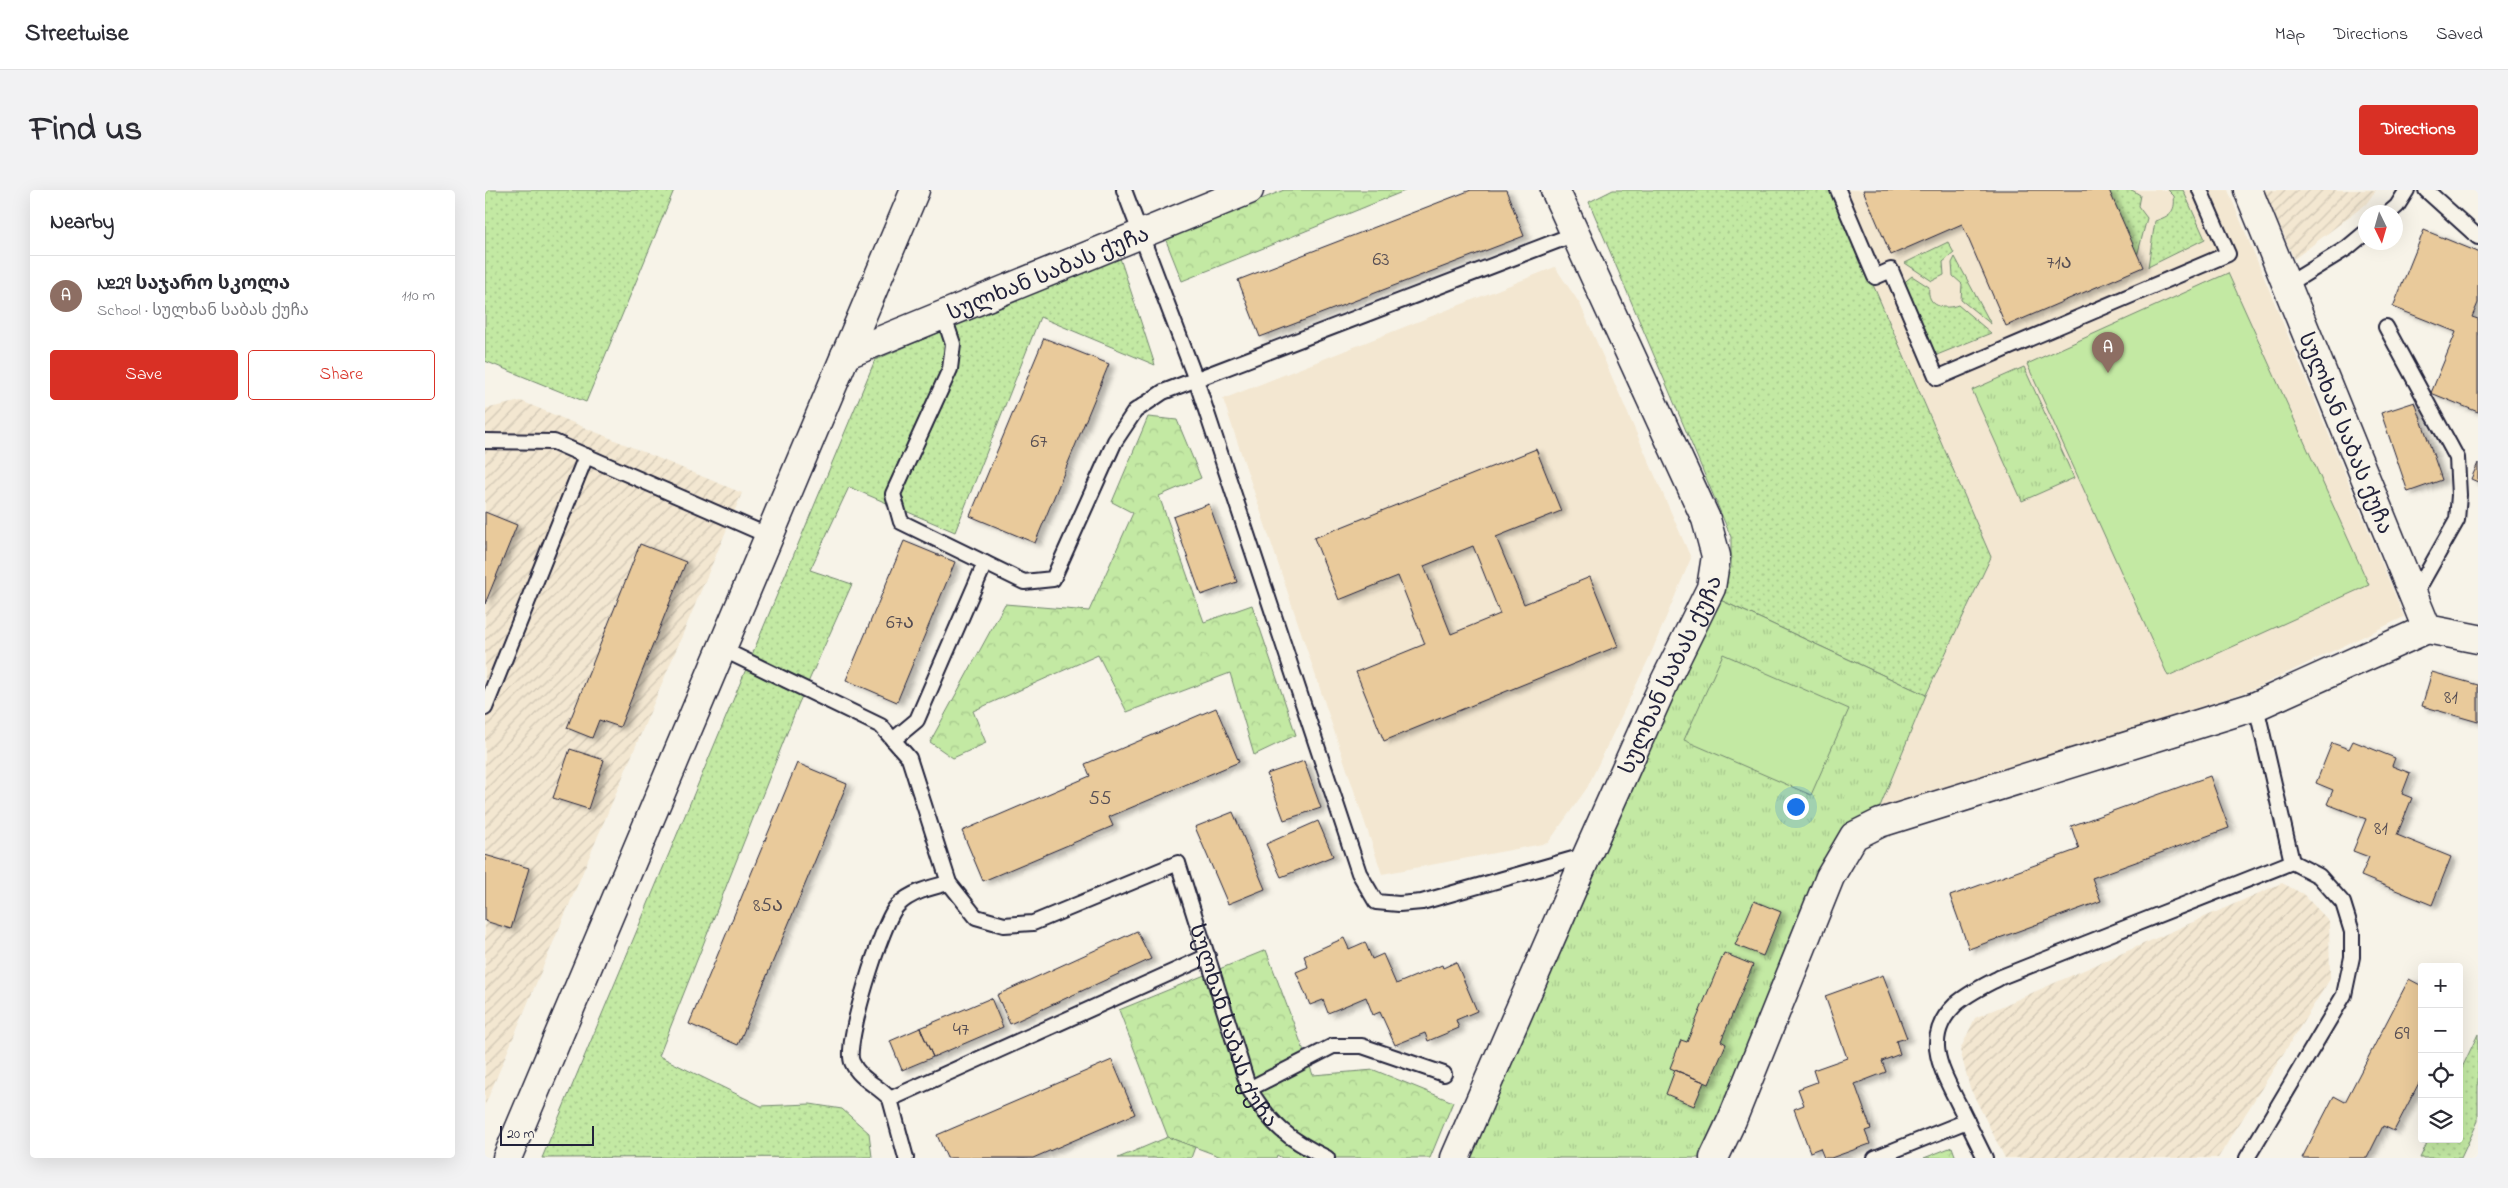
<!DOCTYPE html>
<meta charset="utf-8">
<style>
body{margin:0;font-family:"Indie Flower","Noto Sans Georgian",sans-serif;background:#f2f2f3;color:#2b2b33}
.controls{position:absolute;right:15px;bottom:15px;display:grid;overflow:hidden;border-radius:5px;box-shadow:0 5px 20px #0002}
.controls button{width:45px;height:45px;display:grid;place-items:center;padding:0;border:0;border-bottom:1px solid #e1e1e2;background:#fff;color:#2b2b33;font:25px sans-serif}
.compass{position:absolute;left:1873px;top:15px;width:45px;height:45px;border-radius:50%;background:#fff;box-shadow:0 5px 20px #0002;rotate:175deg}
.scale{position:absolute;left:15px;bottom:12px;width:94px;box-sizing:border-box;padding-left:5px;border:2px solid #22223b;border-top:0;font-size:14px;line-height:18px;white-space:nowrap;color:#22223b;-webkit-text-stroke:4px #f7f3e8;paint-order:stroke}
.you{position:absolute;left:1310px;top:616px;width:18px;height:18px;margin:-12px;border:4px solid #fff;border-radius:50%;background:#1a73e8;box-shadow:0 0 0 8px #1a73e833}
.badge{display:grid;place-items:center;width:32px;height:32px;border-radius:50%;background:#d93025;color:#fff;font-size:16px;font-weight:700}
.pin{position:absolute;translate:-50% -41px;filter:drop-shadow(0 1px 2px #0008)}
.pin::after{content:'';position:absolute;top:26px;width:18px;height:15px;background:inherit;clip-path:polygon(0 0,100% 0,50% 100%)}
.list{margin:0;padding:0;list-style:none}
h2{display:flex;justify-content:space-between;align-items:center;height:65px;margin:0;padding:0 20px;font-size:21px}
h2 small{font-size:16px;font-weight:400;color:#7c7c81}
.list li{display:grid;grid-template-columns:32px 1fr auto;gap:15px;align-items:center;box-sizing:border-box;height:80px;padding:0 20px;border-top:1px solid #e1e1e2}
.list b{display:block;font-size:19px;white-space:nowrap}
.list p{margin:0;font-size:16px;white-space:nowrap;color:#7c7c81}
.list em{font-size:16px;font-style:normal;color:#7c7c81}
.actions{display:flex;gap:10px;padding:15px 20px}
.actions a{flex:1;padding:11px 0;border:1px solid #d93025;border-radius:5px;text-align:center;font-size:18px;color:#d93025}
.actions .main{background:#d93025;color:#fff}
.icon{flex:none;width:28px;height:28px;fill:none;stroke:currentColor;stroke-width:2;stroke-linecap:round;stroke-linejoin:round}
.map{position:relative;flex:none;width:1993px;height:968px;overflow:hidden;border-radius:5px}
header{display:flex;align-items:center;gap:30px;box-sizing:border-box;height:70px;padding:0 25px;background:#fff;border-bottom:1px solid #e1e1e2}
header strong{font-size:24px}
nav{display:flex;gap:28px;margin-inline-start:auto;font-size:18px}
.intro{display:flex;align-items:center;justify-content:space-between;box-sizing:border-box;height:120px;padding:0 30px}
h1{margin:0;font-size:35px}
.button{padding:12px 22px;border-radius:5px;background:#d93025;color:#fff;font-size:18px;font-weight:700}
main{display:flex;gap:30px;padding:0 30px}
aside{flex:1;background:#fff;border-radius:5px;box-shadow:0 5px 20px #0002}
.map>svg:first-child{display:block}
.built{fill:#f3e7d1}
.industrial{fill:url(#industrial-furrows)}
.grass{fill:url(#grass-dots);stroke:#72866f}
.forest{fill:url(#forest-crowns);stroke:#72866f}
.park{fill:url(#park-tufts);stroke:#72866f}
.garden{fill:#c3e9a3;stroke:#72866f}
.building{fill:#e9ca9b;stroke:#22223b;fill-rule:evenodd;filter:url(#shadow)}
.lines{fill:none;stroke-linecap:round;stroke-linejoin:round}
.service-casing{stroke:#22223b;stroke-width:18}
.minor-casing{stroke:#22223b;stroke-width:31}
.tertiary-casing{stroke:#22223b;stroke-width:31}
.service{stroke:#f7f3e8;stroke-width:14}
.minor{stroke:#f7f3e8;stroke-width:28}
.tertiary{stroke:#f7f3e8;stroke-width:28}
.labels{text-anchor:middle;stroke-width:5;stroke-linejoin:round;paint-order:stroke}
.number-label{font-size:20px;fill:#544c53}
.street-label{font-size:22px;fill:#22223b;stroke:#f7f3e8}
</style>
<header>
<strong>Streetwise</strong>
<nav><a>Map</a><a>Directions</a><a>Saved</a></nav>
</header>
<div class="intro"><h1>Find us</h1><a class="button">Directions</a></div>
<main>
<aside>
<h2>Nearby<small></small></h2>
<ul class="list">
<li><span class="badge" style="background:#8d6e63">A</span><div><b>№29 საჯარო სკოლა</b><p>School · სულხან საბას ქუჩა</p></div><em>110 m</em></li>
</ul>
<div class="actions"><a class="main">Save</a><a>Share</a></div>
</aside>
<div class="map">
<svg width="1993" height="968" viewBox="0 0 1993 968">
<defs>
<pattern id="industrial-furrows" width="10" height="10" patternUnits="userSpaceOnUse" patternTransform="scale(1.25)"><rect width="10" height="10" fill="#f3e7d1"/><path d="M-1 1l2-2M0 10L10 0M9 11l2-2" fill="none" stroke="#d0c6b4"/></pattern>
<pattern id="grass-dots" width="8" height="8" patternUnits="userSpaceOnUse" patternTransform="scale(1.25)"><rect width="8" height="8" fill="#c3e9a3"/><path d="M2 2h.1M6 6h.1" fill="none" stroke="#a7c88d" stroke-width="1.8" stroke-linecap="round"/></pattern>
<pattern id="forest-crowns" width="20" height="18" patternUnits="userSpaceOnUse" patternTransform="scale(1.25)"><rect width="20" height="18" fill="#c3e9a3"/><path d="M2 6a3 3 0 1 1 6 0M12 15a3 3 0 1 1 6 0" fill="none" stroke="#a7c88d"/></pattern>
<pattern id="park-tufts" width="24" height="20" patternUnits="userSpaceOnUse" patternTransform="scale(1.25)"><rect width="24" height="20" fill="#c3e9a3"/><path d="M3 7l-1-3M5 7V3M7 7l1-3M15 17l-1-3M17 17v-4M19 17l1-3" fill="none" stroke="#a7c88d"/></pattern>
<filter id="shadow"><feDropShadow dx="5.5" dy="3" stdDeviation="2.5" flood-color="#0004"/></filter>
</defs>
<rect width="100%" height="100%" fill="#f7f3e8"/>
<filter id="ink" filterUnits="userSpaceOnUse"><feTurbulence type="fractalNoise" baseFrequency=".02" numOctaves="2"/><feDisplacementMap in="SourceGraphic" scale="10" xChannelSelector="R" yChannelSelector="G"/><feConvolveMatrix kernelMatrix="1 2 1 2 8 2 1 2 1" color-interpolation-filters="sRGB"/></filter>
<g filter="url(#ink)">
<path class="built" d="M 1347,0 L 1743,0 L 1919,427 L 1764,501 L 1393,622 L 1441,505 L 1506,367 Z
M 1070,77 L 1095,114 L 1206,368 L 1164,468 L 1102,598 L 1063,653 L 897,684 L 738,209 Z"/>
<path class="industrial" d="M 1779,0 L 1891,0 L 1881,14 L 1809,69 Z
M 36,211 L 257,303 L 0,915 L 0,219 Z
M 1797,693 L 1818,704 L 1844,731 L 1845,789 L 1733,968 L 1520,968 L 1485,898 L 1475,860 L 1490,828 Z"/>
<path class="grass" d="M 0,0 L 189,0 L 101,212 L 0,171 Z
M 1128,0 L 1347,0 L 1506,367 L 1441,505 L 1233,409 L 1246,377 L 1246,347 L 1104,12 Z
M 1616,0 L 1647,0 L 1655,5 L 1653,16 L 1662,28 L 1649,78 Z
M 1683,0 L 1698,0 L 1720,49 L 1663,77 L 1670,31 C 1684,26 1691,23 1689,6 Z
M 1463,52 L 1469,63 L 1458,72 L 1459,85 L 1447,91 L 1420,73 Z
M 634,65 L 670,175 L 555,127 L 470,342 L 364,297 L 325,380 L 367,394 L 313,515 L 174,866 L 276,916 L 325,914 L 357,919 L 384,943 L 387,967 L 57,968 L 390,170 Z
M 1470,67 L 1506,134 L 1476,110 L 1477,94 L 1468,86 L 1467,73 Z
M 1427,86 L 1444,97 C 1441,117 1460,120 1473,115 L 1506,143 L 1447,167 L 1416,95 Z
M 1993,844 L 1993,931 L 1976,968 L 1935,968 L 1944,949 L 1974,949 L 1974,884 Z
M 683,947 L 710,957 L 706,968 L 633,968 Z"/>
<path class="forest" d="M 799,0 L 922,0 L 697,91 L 680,48 Z
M 663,227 L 692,230 L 716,288 L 674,306 L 719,432 L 767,415 L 811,545 L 769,565 L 745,483 L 642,522 L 613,465 L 488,521 L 501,553 L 468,568 L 445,552 L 520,414 L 604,421 L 648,323 L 627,312 Z
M 781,760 L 828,885 L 889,880 L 968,912 L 945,968 L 797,968 L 792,965 L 791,968 L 739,968 L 683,947 L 634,820 Z
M 1467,957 L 1471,968 L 1439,968 Z"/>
<path class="park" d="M 1539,177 L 1589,288 L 1537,311 L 1487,200 Z
M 1233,409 L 1441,505 L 1382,648 L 1357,661 L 1226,968 L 977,968 Z"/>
<path class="garden" d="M 1743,83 L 1884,395 L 1683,486 L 1542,174 Z
M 1238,464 L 1364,519 L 1326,605 L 1199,550 Z"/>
<path class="building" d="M 986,0 L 1021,0 L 1039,46 L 775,147 L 753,90 Z
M 1378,0 L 1624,0 L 1658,77 L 1521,136 L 1477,34 L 1406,65 Z
M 1939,40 L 1993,62 L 1993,113 L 1987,127 L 1993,129 L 1993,222 L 1946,203 L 1971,142 L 1908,117 Z
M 559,148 L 624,174 L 550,353 L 485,326 Z
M 1930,212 L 1957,290 L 1923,302 L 1896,223 Z
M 1051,259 L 1076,321 L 1011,347 L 1039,414 L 1105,387 L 1133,456 L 899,551 L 871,482 L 940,454 L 913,386 L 854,410 L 829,348 ZM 988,356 L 1015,424 L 966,444 L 939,376 Z
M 1993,273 L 1993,292 L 1986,289 Z
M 724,314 L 752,392 L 716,405 L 688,327 Z
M 0,322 L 32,335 L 0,414 Z
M 419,351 L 470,372 L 412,512 L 361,490 Z
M 155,354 L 201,372 L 135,537 L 114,530 L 107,548 L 82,538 Z
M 1947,482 L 1993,495 L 1993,532 L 1937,516 Z
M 731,518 L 754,572 L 624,627 L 628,636 L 498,691 L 477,641 L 605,586 L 600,574 Z
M 1868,551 L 1910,568 L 1907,576 L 1925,583 L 1917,604 L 1927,608 L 1912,645 L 1966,667 L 1947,715 L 1876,686 L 1884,667 L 1868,661 L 1881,629 L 1842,614 L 1848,600 L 1831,593 L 1847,553 L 1864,559 Z
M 85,559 L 119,570 L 103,619 L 68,608 Z
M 819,571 L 836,618 L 799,630 L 782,584 Z
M 312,573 L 362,594 L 253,855 L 204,834 Z
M 1725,586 L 1744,638 L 1607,688 L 1616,711 L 1484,759 L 1465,706 L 1594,659 L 1586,636 Z
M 748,622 L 780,699 L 743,714 L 710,637 Z
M 833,631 L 848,666 L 796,687 L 781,654 Z
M 0,665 L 44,678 L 26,739 L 0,731 Z
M 1269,711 L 1296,722 L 1278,766 L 1250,755 Z
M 652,741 L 666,769 L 525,834 L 512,805 Z
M 859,748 L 864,759 L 880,752 L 887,769 L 898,764 L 911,794 L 957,775 L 958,778 L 971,772 L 992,821 L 971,830 L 974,838 L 943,851 L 940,843 L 910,855 L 895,822 L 888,825 L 881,807 L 843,823 L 838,810 L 825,815 L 811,782 L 823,777 L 819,766 Z
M 1239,763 L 1268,775 L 1236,851 L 1241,854 L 1224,894 L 1185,878 L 1196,850 L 1202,852 Z
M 1398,785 L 1422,848 L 1411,851 L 1415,864 L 1397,871 L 1401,882 L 1370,894 L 1386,939 L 1380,941 L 1385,954 L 1346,968 L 1339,968 L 1335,958 L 1325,962 L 1309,919 L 1319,915 L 1313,899 L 1332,892 L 1328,880 L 1362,868 L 1340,806 Z
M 1924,789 L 1937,796 L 1937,887 L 1909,941 L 1898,936 L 1882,968 L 1817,968 L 1849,906 L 1860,912 Z
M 506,808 L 518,837 L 448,867 L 435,838 Z
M 435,838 L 448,867 L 417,880 L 405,851 Z
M 627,870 L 650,924 L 548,968 L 462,968 L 452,945 Z
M 1190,880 L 1219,892 L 1209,916 L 1181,904 Z"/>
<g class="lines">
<g class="service-casing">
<g id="service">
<path d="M 639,0 L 711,190 L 874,683 L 891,712 L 914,714 L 937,712 L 1102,665"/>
<path d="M 1353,0 L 1390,87 L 1406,80 L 1452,188 L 1743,64 L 1715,0"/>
<path d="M 1941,0 L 1993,47"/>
<path d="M 1905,22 L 1912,16 L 1922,0"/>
<path d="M 1802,95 L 1862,58 L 1880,43"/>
<path d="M 458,124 L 468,154 L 465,179 L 408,304 L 416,332 L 539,392 L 568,389 L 630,251 L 650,221 L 678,202 L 1090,44"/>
<path d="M 1901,137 L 1972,268 L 1974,305 L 1972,330 L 1929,406"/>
<path d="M 0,251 L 69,252 L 284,346"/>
<path id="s1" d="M 237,459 L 396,536 L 424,568 L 464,693 L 491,727 L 519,735 L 548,733 L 693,673 L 764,899 C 787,936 803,949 842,968"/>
<path d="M 1771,516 L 1807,672"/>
<path d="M 0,518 L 101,266"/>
<path d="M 408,550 L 432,530 L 500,373"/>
<path d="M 764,899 L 848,856 L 877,856 L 959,884"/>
<path d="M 405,909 L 723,766"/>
<path d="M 421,968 L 405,909 C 394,896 374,889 367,872 C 359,854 397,732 412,716 C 425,702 447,697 464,693"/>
<path d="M 1390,968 L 1482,931"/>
<path d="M 1500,968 C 1491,950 1482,931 1473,913 C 1456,879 1437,847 1470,815 C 1483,803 1501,795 1516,787 L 1807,672 L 1834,686 L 1858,713 L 1867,742 L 1867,767 L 1859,805 L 1762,968"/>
</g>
</g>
<g class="minor-casing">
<g id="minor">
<path id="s2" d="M 1763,0 L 1942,439 L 1993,449"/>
<path id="s3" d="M 360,165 L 764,0"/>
<path id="s4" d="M 970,968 L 1102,665 L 1180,491 L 1226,398 L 1231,366 L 1221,329 L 1070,0"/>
<path d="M 1229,968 L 1247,930 L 1345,687 L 1369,646 L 1395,633 L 1771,516 L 1942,439"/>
</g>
</g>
<g class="tertiary-casing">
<path id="tertiary" d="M 22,968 L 430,0"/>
</g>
<use href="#service" class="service"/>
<use href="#minor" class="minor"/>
<use href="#tertiary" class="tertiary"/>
</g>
</g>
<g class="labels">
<g class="number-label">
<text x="896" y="75">63</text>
<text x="1574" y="78">71ა</text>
<text x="554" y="257">67</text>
<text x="415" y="438">67ა</text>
<text x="1966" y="513">81</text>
<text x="615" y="614">55</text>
<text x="1896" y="644">81</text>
<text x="283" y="721">85ა</text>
<text x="476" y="845">47</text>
<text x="1917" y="849">69</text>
</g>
<g class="street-label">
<text dy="8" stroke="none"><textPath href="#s3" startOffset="219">სულხან საბას ქუჩა</textPath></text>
<text dy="8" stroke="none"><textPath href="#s2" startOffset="262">სულხან საბას ქუჩა</textPath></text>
<text dy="8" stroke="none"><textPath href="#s4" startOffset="529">სულხან საბას ქუჩა</textPath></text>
<text dy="8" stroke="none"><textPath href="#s1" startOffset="781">სულხან საბას ქუჩა</textPath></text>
</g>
</g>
</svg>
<div class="controls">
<button>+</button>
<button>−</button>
<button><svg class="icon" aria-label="locate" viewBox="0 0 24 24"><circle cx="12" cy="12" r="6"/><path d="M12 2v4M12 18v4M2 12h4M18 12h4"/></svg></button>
<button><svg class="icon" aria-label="layers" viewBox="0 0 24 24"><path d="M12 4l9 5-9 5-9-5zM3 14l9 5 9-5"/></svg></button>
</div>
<svg class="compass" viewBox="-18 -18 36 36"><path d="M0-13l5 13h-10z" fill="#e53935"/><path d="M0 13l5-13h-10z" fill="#7c7c81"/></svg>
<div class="scale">20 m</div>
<div class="you"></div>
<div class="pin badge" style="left:1623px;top:183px;background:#8d6e63">A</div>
</div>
</main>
